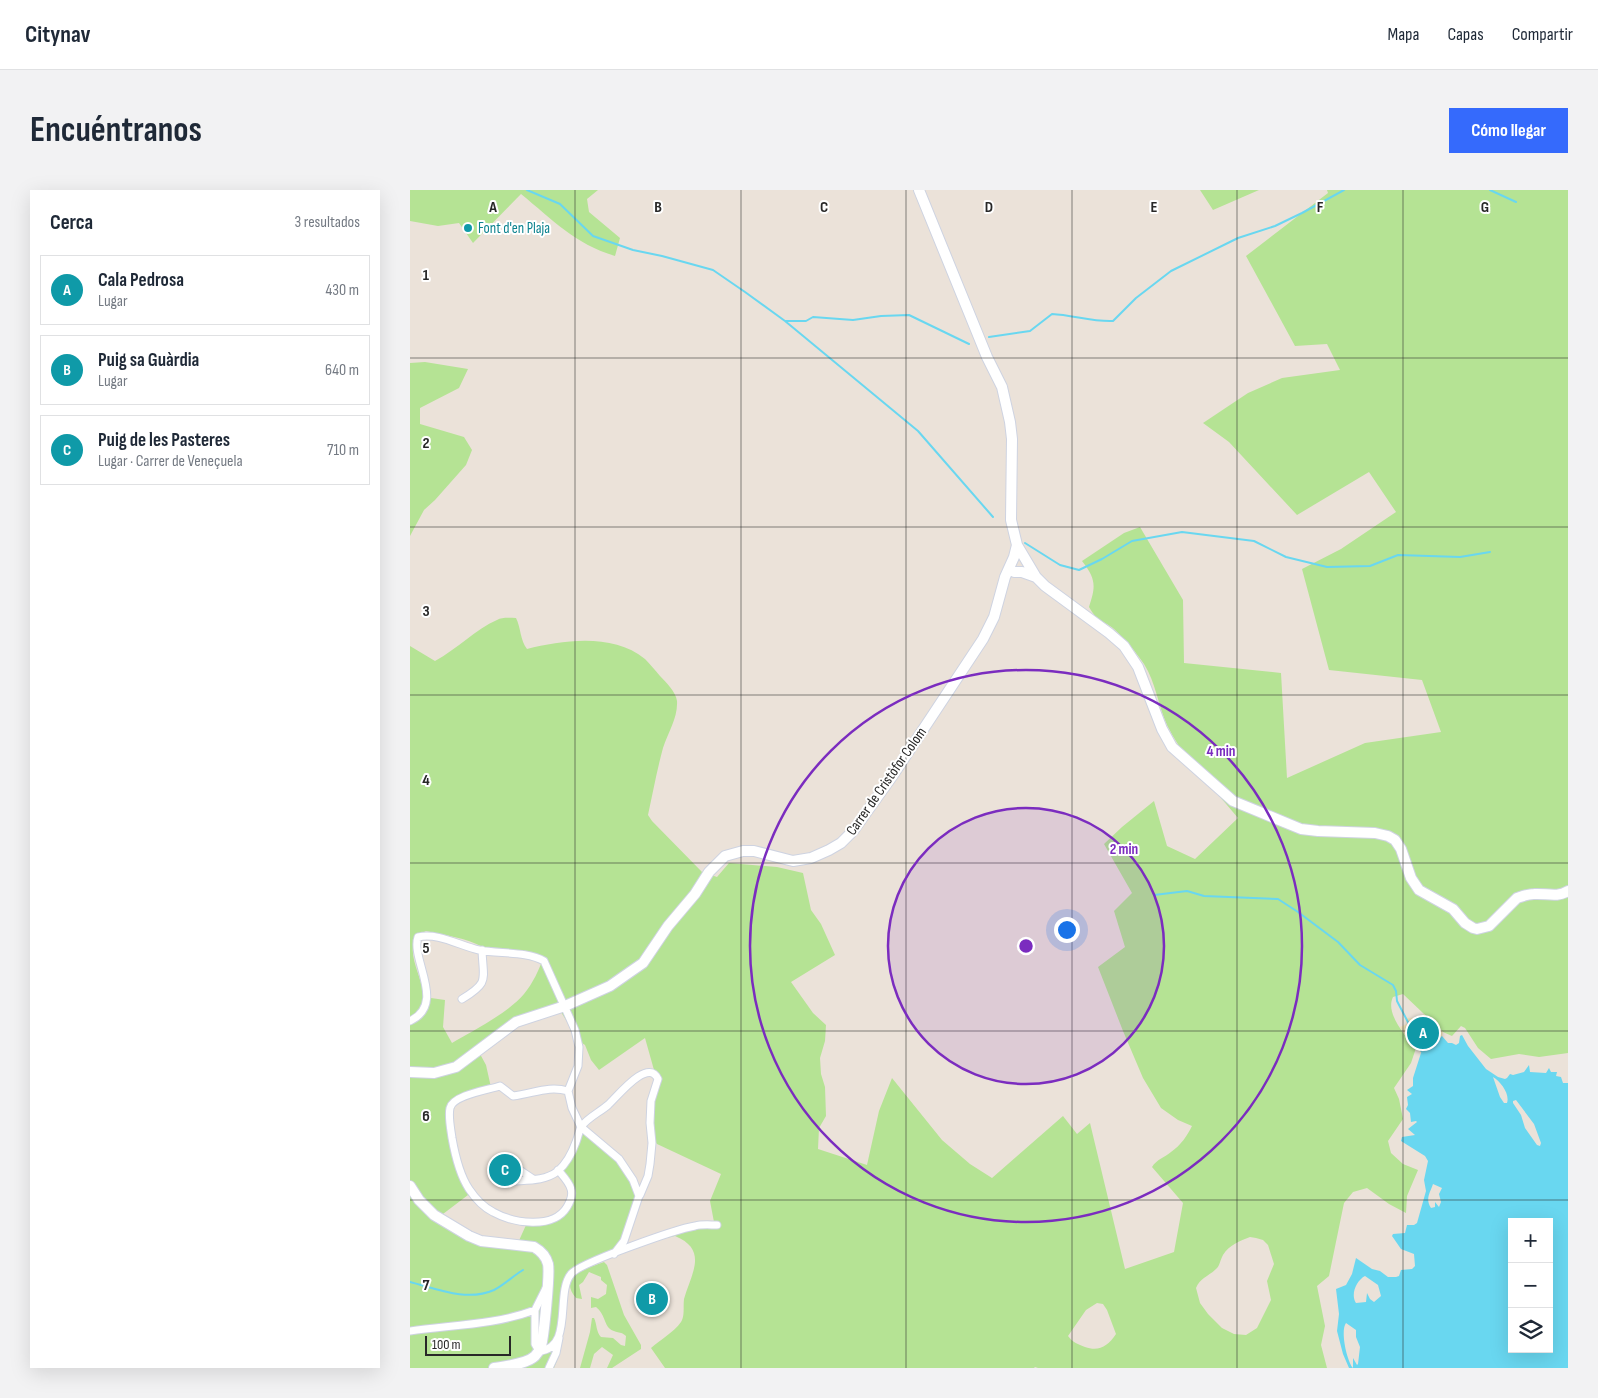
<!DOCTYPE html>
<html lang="es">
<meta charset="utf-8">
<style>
body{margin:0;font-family:"Sofia Sans Condensed",sans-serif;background:#f2f2f3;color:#1f2937}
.controls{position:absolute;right:15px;bottom:15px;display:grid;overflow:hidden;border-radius:0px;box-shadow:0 5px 20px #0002}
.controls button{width:45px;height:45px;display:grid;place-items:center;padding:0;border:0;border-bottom:1px solid #e0e1e3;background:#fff;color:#1f2937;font:25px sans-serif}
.scale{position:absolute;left:15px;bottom:12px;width:86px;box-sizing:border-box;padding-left:5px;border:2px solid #282828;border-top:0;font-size:14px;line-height:18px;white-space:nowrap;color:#282828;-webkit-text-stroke:4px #fff;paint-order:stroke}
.you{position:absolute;left:656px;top:739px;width:18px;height:18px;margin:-12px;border:4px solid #fff;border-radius:50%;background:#1a73e8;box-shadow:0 0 0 8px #1a73e833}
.badge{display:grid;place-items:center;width:32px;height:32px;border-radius:50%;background:#356afc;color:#fff;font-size:16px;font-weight:700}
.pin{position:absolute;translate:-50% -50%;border:2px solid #fff;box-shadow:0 1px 5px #0006}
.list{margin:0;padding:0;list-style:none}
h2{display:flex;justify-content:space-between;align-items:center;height:65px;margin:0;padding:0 20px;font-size:21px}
h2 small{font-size:16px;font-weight:400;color:#747a83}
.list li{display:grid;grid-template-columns:32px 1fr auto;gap:15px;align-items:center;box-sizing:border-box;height:70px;margin:0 10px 10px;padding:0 10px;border:1px solid #e0e1e3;border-radius:0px}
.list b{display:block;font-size:19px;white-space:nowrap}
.list p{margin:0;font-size:16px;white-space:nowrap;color:#747a83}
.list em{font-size:16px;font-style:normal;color:#747a83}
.icon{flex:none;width:28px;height:28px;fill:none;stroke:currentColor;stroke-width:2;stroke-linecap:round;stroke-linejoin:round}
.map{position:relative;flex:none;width:1158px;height:1178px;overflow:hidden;border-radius:0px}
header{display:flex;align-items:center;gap:30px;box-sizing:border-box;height:70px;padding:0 25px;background:#fff;border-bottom:1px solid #e0e1e3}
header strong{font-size:24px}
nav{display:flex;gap:28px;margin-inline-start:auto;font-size:18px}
.intro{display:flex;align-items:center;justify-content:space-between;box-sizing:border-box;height:120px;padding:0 30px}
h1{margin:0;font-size:35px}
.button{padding:12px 22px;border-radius:0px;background:#356afc;color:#fff;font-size:18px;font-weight:700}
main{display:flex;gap:30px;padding:0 30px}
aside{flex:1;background:#fff;border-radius:0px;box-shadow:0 5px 20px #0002}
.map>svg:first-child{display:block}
.green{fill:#b5e394;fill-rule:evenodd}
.sand{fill:#f1e4ba}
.water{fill:#69d7f0;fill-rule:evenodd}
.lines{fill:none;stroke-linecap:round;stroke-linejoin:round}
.stream{stroke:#69d7f0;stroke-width:2}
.street-casing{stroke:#ced3e1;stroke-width:9}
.secondary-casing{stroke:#ced3e1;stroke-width:12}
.street{stroke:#fff;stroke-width:7}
.secondary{stroke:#fff;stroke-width:10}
.grid{fill:none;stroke:#282828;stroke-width:1;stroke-opacity:0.55}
.ring{fill:none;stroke:#7b2cbf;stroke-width:2.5}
.culture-dot{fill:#0f9aa8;stroke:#fff;stroke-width:2}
.labels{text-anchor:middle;stroke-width:4;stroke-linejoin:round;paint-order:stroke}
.culture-label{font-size:15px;fill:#0d838f;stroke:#fff;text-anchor:start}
.street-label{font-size:15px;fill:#282828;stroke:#fff}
.grid-label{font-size:16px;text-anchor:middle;font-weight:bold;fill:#282828;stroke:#fff;stroke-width:4;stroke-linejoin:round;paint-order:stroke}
.centre{fill:#7b2cbf;stroke:#fff;stroke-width:2.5}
.ring-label{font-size:15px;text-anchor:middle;font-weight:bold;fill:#7b2cbf;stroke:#fff;stroke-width:4;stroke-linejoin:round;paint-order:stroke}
</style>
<header>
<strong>Citynav</strong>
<nav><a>Mapa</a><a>Capas</a><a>Compartir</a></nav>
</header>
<div class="intro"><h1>Encuéntranos</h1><a class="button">Cómo llegar</a></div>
<main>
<aside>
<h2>Cerca<small>3 resultados</small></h2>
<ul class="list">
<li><span class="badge" style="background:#0f9aa8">A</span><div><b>Cala Pedrosa</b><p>Lugar</p></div><em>430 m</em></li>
<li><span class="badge" style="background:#0f9aa8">B</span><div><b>Puig sa Guàrdia</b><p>Lugar</p></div><em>640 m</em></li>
<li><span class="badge" style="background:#0f9aa8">C</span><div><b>Puig de les Pasteres</b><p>Lugar · Carrer de Veneçuela</p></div><em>710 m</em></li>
</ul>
</aside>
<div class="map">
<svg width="1158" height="1178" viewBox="0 0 1158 1178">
<rect width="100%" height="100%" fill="#ebe2d9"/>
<path class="green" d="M 0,0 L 188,0 L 177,9 L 179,22 L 210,48 L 205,66 C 165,54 143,30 111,4 L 63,53 L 49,33 L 28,36 L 0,31 Z
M 790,0 L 849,0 L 803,20 Z
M 917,0 L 1158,0 L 1158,863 L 1129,867 L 1109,864 L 1081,869 L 1068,858 L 1055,838 L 1051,836 L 1042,846 L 1033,842 L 993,804 L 983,807 C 975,823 995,846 1006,858 L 1001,873 L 984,898 L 989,909 L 993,929 L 978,951 L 981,963 L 993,974 L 1008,980 L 997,1006 L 996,1023 L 979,1014 L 957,998 L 943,1002 L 934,1013 L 919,1086 L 907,1096 L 915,1136 L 911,1155 L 917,1178 L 628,1178 L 625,1177 L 624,1178 L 255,1178 L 241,1158 C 250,1150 264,1142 271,1132 C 275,1126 273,1117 274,1109 C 281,1084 299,1060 265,1046 C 254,1047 170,1078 164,1084 C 161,1087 159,1095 158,1099 C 152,1125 156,1153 144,1178 L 0,1178 L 0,456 L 25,471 C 47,459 66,439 87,430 C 92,427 100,428 106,428 C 111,438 110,450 117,459 C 154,450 203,443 235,469 C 240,474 245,480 250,486 C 256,492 266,502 267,511 C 268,528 258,542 253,558 C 247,580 243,602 238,625 L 242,631 L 292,682 L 307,687 L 319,673 L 367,677 L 393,683 L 401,720 L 411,734 L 425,765 L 381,792 L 403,823 L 416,835 L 415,851 L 410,868 L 411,884 L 415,897 L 416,926 L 409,938 L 408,959 L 457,975 L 469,921 L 482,888 L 532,950 L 560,974 L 582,988 L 653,926 L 667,944 L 680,933 L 715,1079 L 764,1062 L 773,1013 L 742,977 C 747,969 754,968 761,962 C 771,955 777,946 782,936 L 768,930 L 751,918 L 733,888 L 713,841 L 688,777 L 715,757 L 704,721 L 722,703 L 694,654 L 712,637 L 744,611 L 757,656 L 785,669 L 828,628 C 804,599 774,570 757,535 C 748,515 746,493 734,474 C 726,462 715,449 704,439 C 692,429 689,434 679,417 C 686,396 686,389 672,371 L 714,343 L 730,337 L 773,410 L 774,473 L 871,483 L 877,588 L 955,553 L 1031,542 L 1012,490 L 919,480 L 892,379 L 931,359 L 986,322 L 959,282 L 887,325 L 819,252 L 793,233 L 838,203 L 872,188 L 930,180 L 917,154 L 885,156 L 836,66 L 918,3 ZM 16,741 C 35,745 56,748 73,757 L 134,766 C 129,780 123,793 114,804 C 98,823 64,840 42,853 L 33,837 L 35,810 L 14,807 C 13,792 1,770 3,758 C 3,754 5,749 6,746 ZM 151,822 L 159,835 L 165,853 L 172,853 L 175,855 L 181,870 L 189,880 L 235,848 L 244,880 L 245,892 L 239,944 L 247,954 L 311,984 L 300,1011 L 304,1032 L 285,1032 L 213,1056 L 230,1000 L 200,958 L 178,941 L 166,942 L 155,969 L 144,980 C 149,986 161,996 160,1005 C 159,1008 157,1010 156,1012 C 142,1041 95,1030 75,1013 C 58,999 51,976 47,955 C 43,938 39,928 47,911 L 82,902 L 76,875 L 70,864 L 99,842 L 116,833 ZM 58,1005 C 76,1025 89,1031 116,1035 L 107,1055 L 59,1046 L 29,1027 ZM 840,1047 L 846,1048 L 853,1050 L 858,1055 L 864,1074 L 857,1091 L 861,1110 L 847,1138 L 836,1145 L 824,1144 L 812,1138 L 798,1124 L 790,1113 L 786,1098 C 790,1088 799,1086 806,1079 C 810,1076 810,1070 813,1065 C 819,1055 830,1051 840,1047 ZM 687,1113 L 693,1114 L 697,1120 L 706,1144 C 698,1156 689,1162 675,1157 C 668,1154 663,1153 658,1146 L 676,1120 Z
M 15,172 L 58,179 L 49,198 L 10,218 L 10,234 L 54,247 L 62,260 L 56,275 L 25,310 L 14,320 L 0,346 L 0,173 Z
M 194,1072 L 197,1075 L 214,1125 L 231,1155 L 231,1159 L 202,1178 L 197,1178 L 203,1165 L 192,1157 L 184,1164 L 180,1178 L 170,1178 L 180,1142 L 182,1128 L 184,1128 C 187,1134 186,1142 191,1147 L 203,1148 L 211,1155 L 215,1156 L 216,1146 C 211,1141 205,1143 200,1139 C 194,1134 195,1124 186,1117 L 181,1118 L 181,1107 L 188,1109 L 196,1104 L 197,1095 L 191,1090 L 191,1087 L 179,1082 L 173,1092 L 169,1095 L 172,1109 L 166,1108 C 147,1086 178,1078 194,1072 Z"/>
<path class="sand" d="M 1014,824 L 1033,842 L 1032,846 L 1011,863 L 994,844 L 990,837 L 997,834 L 995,828 L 1008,828 Z"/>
<path class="water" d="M 1052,845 L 1058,856 L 1076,879 L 1088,887 L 1095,889 L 1097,888 L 1100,884 L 1103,885 L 1114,882 L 1119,875 L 1120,882 L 1136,883 L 1139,878 L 1141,882 L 1147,882 L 1146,886 L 1151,887 L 1153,893 L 1158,893 L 1158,1178 L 939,1178 L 933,1164 L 927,1141 L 929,1124 L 926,1099 L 936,1095 L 942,1084 L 946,1068 L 962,1079 L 970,1081 L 978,1087 L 986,1087 L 989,1086 L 991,1080 L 1002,1079 L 1005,1076 L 1004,1064 L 991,1059 L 982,1046 L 983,1044 L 995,1043 L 997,1035 L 1004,1035 L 1007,1033 L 1016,1001 L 1014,990 L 1018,971 L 1015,966 L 991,951 L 992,947 L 1005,945 L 998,939 L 1007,932 L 1006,931 L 1001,932 L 1000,923 L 996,919 L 998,915 L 997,907 L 1002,904 L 997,900 L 1003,896 L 1003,888 L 1011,863 L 1032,846 L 1038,853 L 1042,853 L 1046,855 L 1049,853 L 1050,846 ZM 1083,887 C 1091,892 1100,904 1097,913 L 1094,913 L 1090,907 ZM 1106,910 L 1124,934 L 1131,953 L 1130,956 L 1127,955 L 1115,938 L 1111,925 L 1103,913 L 1103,911 ZM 1023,994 L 1032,998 L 1029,1004 L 1031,1012 L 1029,1017 L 1025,1012 L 1025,1017 L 1021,1018 C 1015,1009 1020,1003 1023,994 ZM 1102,1032 L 1139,1032 L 1139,1159 L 1102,1159 ZM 955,1086 L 968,1095 L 971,1106 L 964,1112 L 960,1109 L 957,1103 L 956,1112 L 946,1113 C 940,1104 947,1090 955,1086 ZM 936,1133 L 946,1140 L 946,1147 L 950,1157 L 948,1174 L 947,1175 L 943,1168 L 943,1178 C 937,1171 930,1141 936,1133 Z"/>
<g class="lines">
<path class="stream" d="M 117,0 L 150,14 L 183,46 L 223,60 L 252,66 L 303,80 L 335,102 L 375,131 L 508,241 L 583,327
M 1080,0 L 1106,12
M 375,131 L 396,131 L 403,127 L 443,130 L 471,126 L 499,125 L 559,154
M 579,147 L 620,141 L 642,124 C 663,125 682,132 703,131 L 726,108 L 761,81 L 828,48 L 865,36 L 892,23 L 934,0
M 615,353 L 650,375 L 669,380 L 692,369 L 722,351 L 772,342 L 844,351 L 876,367 L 917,377 L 960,376 L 988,365 L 1050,367 L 1080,362
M 744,705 L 777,701 L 794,706 L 868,709 L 888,722 L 928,752 L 950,775 L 983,795 L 986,801 L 987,811 L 1000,836 L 1004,851 L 1012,862
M 0,1092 C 27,1099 57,1112 84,1100 C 94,1095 103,1086 113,1080"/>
<g class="street-casing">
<path id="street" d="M 52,809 C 80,792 73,790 72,760
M 0,831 C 37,814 0,769 8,747 C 28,742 50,756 69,760 C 89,764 117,761 134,771 L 165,840 L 169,857 L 168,876 L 158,901 L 162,918 L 171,937 L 209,969 L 223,990 L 229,1006 L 214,1051 L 204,1064
M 148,980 C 153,986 159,992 161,999 C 163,1005 160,1012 157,1017 C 143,1040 103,1033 83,1022 C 73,1017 65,1008 59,999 C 49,984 45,965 42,948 C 41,940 38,927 40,918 C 43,905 78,900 90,896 L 103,906 C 123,904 138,895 158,901
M 123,989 L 102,975 L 95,976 L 93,986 L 97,990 L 103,991 C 119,990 135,991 148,981 C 157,973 162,963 166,952 C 168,947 169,941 171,937 C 177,928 190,922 198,915 C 207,907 238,867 248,889 L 241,911 L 240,933 L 242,953 L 240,974 L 238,986 L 230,1005
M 136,1098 L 125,1120 L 125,1154 L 129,1161 C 164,1159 145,1103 161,1084 C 169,1073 267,1039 285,1036 C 292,1034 300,1035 307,1035
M 0,1141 C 42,1135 85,1135 125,1120
M 139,1178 L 146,1163 L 149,1148"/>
</g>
<g class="secondary-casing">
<path id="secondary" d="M 607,355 L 626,387 L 635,396 L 699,443 L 714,456 L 728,477 L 752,539 L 762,557 L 823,611 L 891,639 L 908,641 L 965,643 L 978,646 L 985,650 L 991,659 L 1001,688 L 1009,700 L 1043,719 L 1055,733 L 1063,738 L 1067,739 L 1079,736 L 1107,708 C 1113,706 1118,704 1124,704 C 1136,703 1147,708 1158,701
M 604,382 L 612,382 L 626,387
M 0,882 L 24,883 L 46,877 L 106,832 L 155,816 L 200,796 L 220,782 L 233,773 L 258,736 L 285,704 L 299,682 L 315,666 L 333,661 L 344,661 L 383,671 L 401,668 L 419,660 L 431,653 L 443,641 L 483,585 L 573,449 L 584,427 L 595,387 L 604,367 L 607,355 L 601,330 L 602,249 L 600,232 L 592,197 L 577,167 L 509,0
M 0,996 L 9,1010 L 24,1025 L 59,1046 L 71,1051 L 124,1057 C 131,1061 136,1066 138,1074 C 140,1083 134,1146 131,1156 C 130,1159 128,1163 125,1166 C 117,1174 96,1176 84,1178"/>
</g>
<use href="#street" class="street"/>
<use href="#secondary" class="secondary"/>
</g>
<path class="grid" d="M 165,0 L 165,1178M 331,0 L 331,1178M 496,0 L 496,1178M 662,0 L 662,1178M 827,0 L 827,1178M 993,0 L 993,1178M 0,168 L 1158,168M 0,337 L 1158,337M 0,505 L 1158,505M 0,673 L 1158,673M 0,841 L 1158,841M 0,1010 L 1158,1010"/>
<circle cx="616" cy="756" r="138" fill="#7b2cbf" fill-opacity=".12"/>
<g class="ring">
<circle cx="616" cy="756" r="138"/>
<circle cx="616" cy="756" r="276"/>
</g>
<circle class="culture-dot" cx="58" cy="38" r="5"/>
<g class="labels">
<g class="culture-label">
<text x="68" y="43">Font d'en Plaja</text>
</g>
<g class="street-label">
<text transform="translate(476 591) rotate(-55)" y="5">Carrer de Cristòfor Colom</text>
</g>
</g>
<g class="grid-label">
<text x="83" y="22">A</text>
<text x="248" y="22">B</text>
<text x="414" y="22">C</text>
<text x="579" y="22">D</text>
<text x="744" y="22">E</text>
<text x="910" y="22">F</text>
<text x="1075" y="22">G</text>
<text x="16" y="90">1</text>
<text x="16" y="258">2</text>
<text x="16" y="426">3</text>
<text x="16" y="595">4</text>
<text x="16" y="763">5</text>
<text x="16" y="931">6</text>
<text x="16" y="1100">7</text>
</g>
<circle cx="616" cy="756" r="8" class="centre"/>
<g class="ring-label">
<text x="811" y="566">4 min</text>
<text x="714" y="664">2 min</text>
</g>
</svg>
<div class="controls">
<button>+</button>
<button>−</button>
<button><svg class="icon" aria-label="layers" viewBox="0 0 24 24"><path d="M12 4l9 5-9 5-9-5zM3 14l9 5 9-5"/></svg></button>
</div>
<div class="scale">100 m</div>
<div class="you"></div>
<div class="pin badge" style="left:1013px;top:843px;background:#0f9aa8">A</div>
<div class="pin badge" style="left:242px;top:1109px;background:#0f9aa8">B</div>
<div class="pin badge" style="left:95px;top:980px;background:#0f9aa8">C</div>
</div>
</main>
